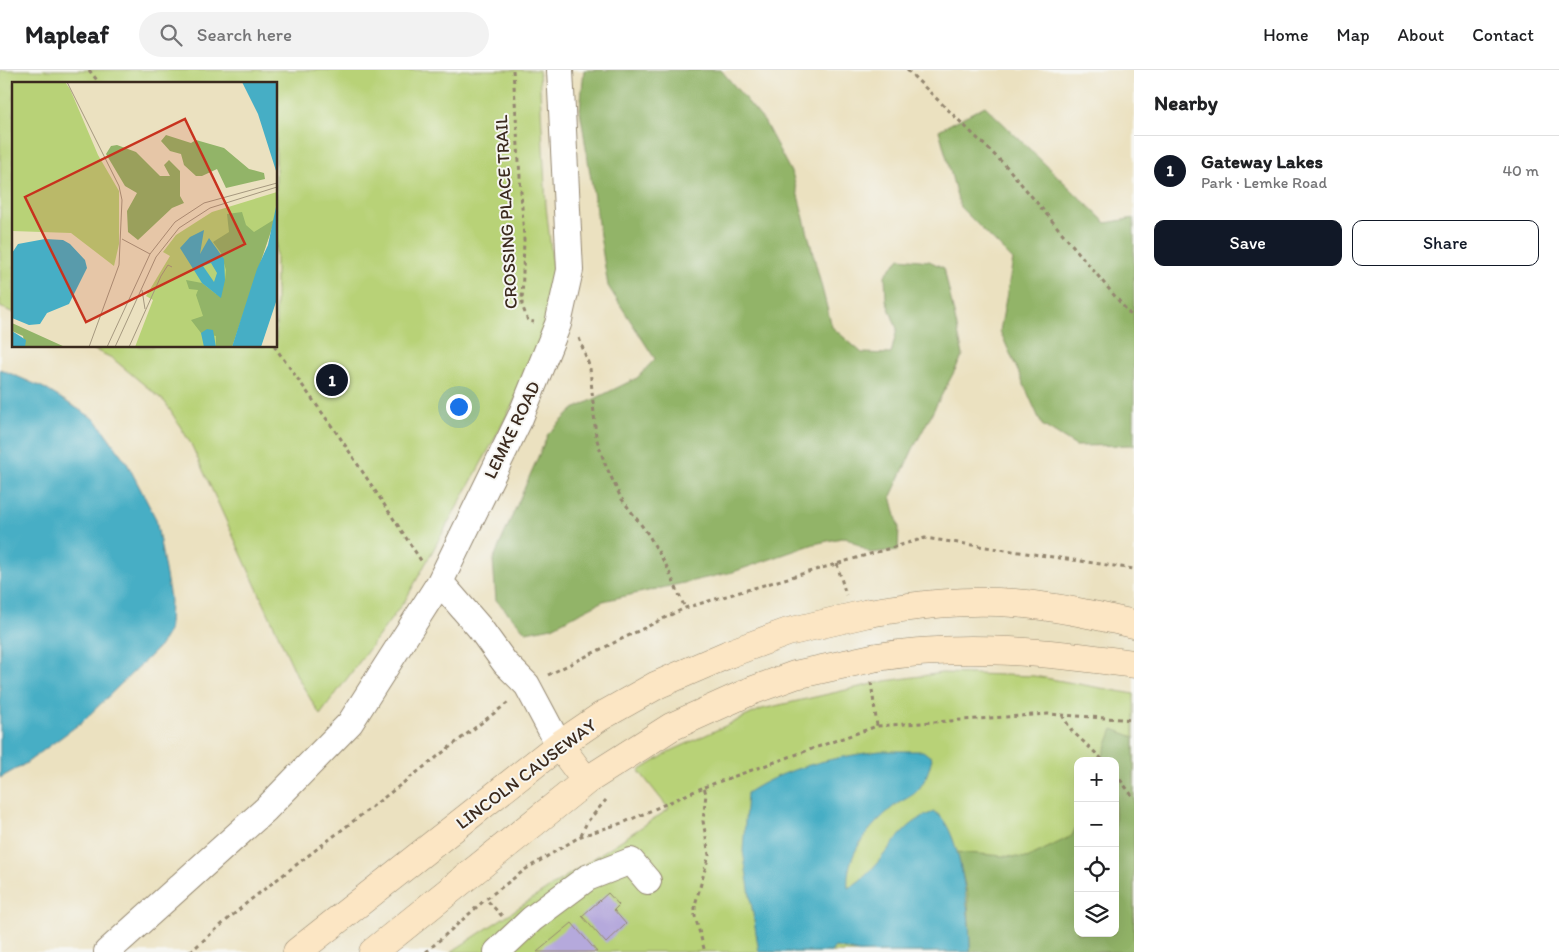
<!DOCTYPE html>
<meta charset="utf-8">
<style>
body{margin:0;font-family:Itim,sans-serif;background:#f2f2f2;color:#202124}
.controls{position:absolute;right:15px;bottom:15px;display:grid;overflow:hidden;border-radius:10px;box-shadow:0 5px 20px #0002}
.controls button{width:45px;height:45px;display:grid;place-items:center;padding:0;border:0;border-bottom:1px solid #e0e0e0;background:#fff;color:#202124;font:25px sans-serif}
.you{position:absolute;left:458px;top:336px;width:18px;height:18px;margin:-12px;border:4px solid #fff;border-radius:50%;background:#1a73e8;box-shadow:0 0 0 8px #1a73e833}
.badge{display:grid;place-items:center;width:32px;height:32px;border-radius:50%;background:#111827;color:#fff;font-size:16px;font-weight:700}
.pin{position:absolute;translate:-50% -50%;border:2px solid #fff;box-shadow:0 1px 5px #0006}
.list{margin:0;padding:0;list-style:none}
h2{display:flex;justify-content:space-between;align-items:center;height:65px;margin:0;padding:0 20px;font-size:21px}
h2 small{font-size:16px;font-weight:400;color:#757577}
.list li{display:grid;grid-template-columns:32px 1fr auto;gap:15px;align-items:center;box-sizing:border-box;height:70px;padding:0 20px;border-top:1px solid #e0e0e0}
.list b{display:block;font-size:19px;white-space:nowrap}
.list p{margin:0;font-size:16px;white-space:nowrap;color:#757577}
.list em{font-size:16px;font-style:normal;color:#757577}
.actions{display:flex;gap:10px;padding:15px 20px}
.actions a{flex:1;padding:11px 0;border:1px solid #111827;border-radius:10px;text-align:center;font-size:18px;color:#111827}
.actions .main{background:#111827;color:#fff}
.icon{flex:none;width:28px;height:28px;fill:none;stroke:currentColor;stroke-width:2;stroke-linecap:round;stroke-linejoin:round}
.map{position:relative;flex:none;width:1134px;height:882px;overflow:hidden}
header{display:flex;align-items:center;gap:30px;box-sizing:border-box;height:70px;padding:0 25px;background:#fff;border-bottom:1px solid #e0e0e0}
header strong{font-size:24px}
nav{display:flex;gap:28px;margin-inline-start:auto;font-size:18px}
.search{width:350px;height:45px;background:#f2f2f2;display:flex;align-items:center;gap:12px;box-sizing:border-box;padding:0 18px;border-radius:28px;color:#757577;font-size:19px}
main{display:flex}
aside{flex:1;background:#fff}
.map>svg:first-child{display:block}
.green{fill:#b8d277;stroke:#7a7e4a;fill-rule:evenodd}
.forest{fill:#92b468;stroke:#666f43}
.water{fill:#46aec5;stroke:#406c72}
.building{fill:#b5a9dc}
.lines{fill:none;stroke-linecap:round;stroke-linejoin:round}
.street-casing{stroke:#93866f;stroke-width:28}
.secondary-casing{stroke:#93866f;stroke-width:29}
.path{stroke:#93866f;stroke-width:3;stroke-dasharray:4 4;stroke-linecap:butt}
.street{stroke:#fff;stroke-width:26}
.secondary{stroke:#fce6c4;stroke-width:28}
.secondary-bridge-casing{stroke:#93866f;stroke-width:29;stroke-linecap:butt}
.secondary-bridge{stroke:#fce6c4;stroke-width:28}
.labels{text-anchor:middle;stroke-width:4;stroke-linejoin:round;paint-order:stroke}
.street-label{font-size:18px;fill:#3b2a1e;stroke:#f6f6f2}
.inset-road{fill:none;stroke:#a5987f;stroke-width:1}
.view{fill:#c8321e;fill-opacity:0.15;stroke:#c8321e;stroke-width:2.5}
.inset-edge{fill:none;stroke:#3b2a1e;stroke-width:2.5}
</style>
<header>
<strong>Mapleaf</strong>
<div class="search"><svg class="icon" aria-label="search" viewBox="0 0 24 24"><circle cx="10" cy="10" r="6"/><path d="M15 15l6 6"/></svg>Search here</div>
<nav><a>Home</a><a>Map</a><a>About</a><a>Contact</a></nav>
</header>
<main>
<div class="map">
<svg width="1134" height="882" viewBox="0 0 1134 882">
<rect width="100%" height="100%" fill="#f6f6f2"/>
<filter id="ink" filterUnits="userSpaceOnUse"><feTurbulence type="fractalNoise" baseFrequency=".02" numOctaves="2"/><feDisplacementMap in="SourceGraphic" scale="10" xChannelSelector="R" yChannelSelector="G"/><feConvolveMatrix kernelMatrix="1 2 1 2 8 2 1 2 1" color-interpolation-filters="sRGB"/></filter>
<filter id="wash" filterUnits="userSpaceOnUse"><feTurbulence type="fractalNoise" baseFrequency=".0096" numOctaves="4" result="noise"/><feDisplacementMap in="SourceGraphic" scale="20" xChannelSelector="R" yChannelSelector="G"/><feGaussianBlur stdDeviation="1.12" result="paint"/><feColorMatrix in="noise" values="0 0 0 0 0 0 0 0 0 0 0 0 0 0 0 0 0 1.4 0 .05"/><feComposite in="paint" operator="in"/></filter>
<g filter="url(#wash)">
<rect width="100%" height="100%" fill="#ebe1c0"/>
<path class="green" d="M 0,0 L 539,0 L 546,136 L 556,226 L 546,270 L 494,370 L 406,529 L 320,645 L 298,608 L 191,374 L 165,332 L 112,288 L 86,276 L 276,276 L 276,14 L 14,14 L 14,243 L 0,237 Z
M 942,603 L 1034,606 L 1134,624 L 1134,882 L 451,882 L 669,739 L 639,701 L 671,681 L 762,639 L 886,611 ZM 1078,691 L 1115,691 L 1115,863 L 1078,863 Z"/>
<path class="forest" d="M 584,0 L 721,0 L 764,51 L 793,106 L 832,257 L 862,283 L 891,284 L 897,259 L 886,230 L 885,205 L 900,188 L 929,191 L 944,198 L 963,285 L 913,379 L 891,426 L 899,458 L 898,480 L 870,483 L 846,467 L 814,474 L 733,502 L 603,531 L 552,557 L 526,562 L 496,530 L 493,490 L 548,364 L 574,339 L 637,308 L 655,289 L 608,216 L 580,40 Z
M 985,36 L 1106,153 L 1134,148 L 1134,375 L 1076,376 L 1042,355 L 1000,261 L 1013,190 L 960,137 L 939,60 Z
M 1113,659 L 1134,667 L 1134,882 L 970,882 L 968,826 L 956,782 L 1027,788 L 1072,766 L 1078,752 L 1078,863 L 1115,863 L 1115,691 L 1101,691 Z"/>
<path class="water" d="M 0,299 L 44,318 L 96,350 L 127,393 L 156,449 L 170,528 L 169,561 L 159,577 L 82,652 L 25,694 L 0,708 Z
M 880,681 L 923,681 L 932,688 C 929,700 926,710 918,720 C 912,727 900,731 893,737 C 868,758 845,785 848,818 C 882,801 895,754 934,742 C 961,753 971,854 970,882 L 859,882 L 835,877 L 831,882 L 759,882 L 743,781 L 747,723 C 786,697 835,687 880,681 Z"/>
<g id="blocks">
<path class="building" d="M 608,823 L 619,835 L 614,840 L 626,854 L 606,873 L 582,846 Z
M 572,853 L 597,882 L 537,882 Z"/>
</g>
</g>
<g filter="url(#ink)">
<use href="#blocks" fill-opacity="0" stroke="#93866f" stroke-width="1"/>
<g class="lines">
<g class="street-casing">
<path id="street" d="M 440,512 L 479,557 L 505,593 L 527,615 L 559,675
M 107,882 L 266,739 L 350,653 L 440,512 L 520,348 L 558,254 L 570,200 L 560,0
M 497,882 L 532,849 L 587,808 L 631,791 L 648,811"/>
</g>
<g class="secondary-casing">
<path id="secondary" d="M 869,543 C 917,535 965,529 1014,533 C 1054,536 1094,545 1134,554
M 877,587 C 964,573 1048,582 1134,594
M 559,675 L 586,711
M 297,882 L 559,675 L 600,647 L 657,615 L 731,583
M 373,882 L 586,711 L 671,657 L 751,621"/>
</g>
<path class="path" d="M 89,0 L 100,14
M 513,0 L 524,168 L 522,235 L 528,251 L 534,252
M 907,0 L 1007,97 L 1134,249
M 579,268 L 590,298 L 596,367 L 605,394 L 621,428 L 648,464 L 667,497 L 685,538
M 274,276 L 341,369 L 422,492
M 837,494 L 846,525
M 548,605 L 685,538 L 925,468 L 1134,499
M 871,612 L 877,656
M 1062,645 L 1072,661 L 1104,691
M 1115,703 L 1134,728
M 704,717 L 877,656 L 1048,644 L 1134,650
M 581,765 L 587,752 L 606,730
M 502,846 L 486,829 L 526,799 L 581,766 L 625,752 L 704,717 L 706,724 L 703,751 L 709,785 L 695,835 L 695,846 L 705,882
M 190,882 L 249,831 L 510,631
M 426,882 L 486,829"/>
<use href="#street" class="street"/>
<use href="#secondary" class="secondary"/>
<g class="secondary-bridge-casing">
<path id="secondary-bridge" d="M 731,583 L 788,562 L 869,543
M 751,621 L 795,605 L 877,587"/>
</g>
<use href="#secondary-bridge" class="secondary-bridge"/>
</g>
</g>
<g class="labels">
<g class="street-label">
<text transform="translate(506 142) rotate(-93)" y="6">CROSSING PLACE TRAIL</text>
<text transform="translate(512 360) rotate(-64)" y="6">LEMKE ROAD</text>
<text transform="translate(526 704) rotate(-37)" y="6">LINCOLN CAUSEWAY</text>
</g>
</g>
<g transform="translate(12 12)">
<rect width="265" height="265" fill="#ebe1c0"/>
<path d="M 0,0 L 53,0 L 58,7 L 86,73 L 107,109 L 107,162 L 102,184 L 59,151 L 0,149 ZM 265,110 L 263,137 L 220,265 L 123,265 L 141,218 L 134,214 L 158,174 L 151,170 L 164,153 L 200,130 Z" fill="#b8d277"/>
<path d="M 154,53 L 179,61 L 184,58 L 212,66 L 237,87 L 252,91 L 253,97 L 214,106 L 205,87 L 190,94 L 184,94 L 172,83 L 169,72 L 158,69 L 149,59 ZM 105,63 L 124,70 L 148,94 L 158,94 L 152,83 L 157,78 L 168,89 L 168,114 L 172,121 L 160,126 L 126,158 L 116,150 L 115,129 L 125,111 L 113,104 L 94,72 L 99,64 ZM 230,130 L 234,143 L 242,150 L 263,137 L 220,265 L 204,265 L 204,254 L 189,251 L 179,238 L 191,234 L 184,213 L 186,208 L 177,207 L 174,198 L 190,201 L 204,212 L 213,198 L 214,188 L 209,171 L 201,160 L 217,150 L 215,132 ZM 0,241 L 53,265 L 13,265 L 11,254 L 0,249 Z" fill="#92b468"/>
<path d="M 230,0 L 265,0 L 265,92 L 246,32 ZM 265,120 L 265,217 L 249,265 L 220,265 L 245,187 L 256,163 ZM 192,148 L 188,172 L 197,156 L 212,177 L 213,198 L 209,216 L 190,201 L 168,166 L 178,155 ZM 199,181 L 205,191 L 202,200 L 191,184 ZM 33,157 L 51,158 L 58,162 L 73,178 L 75,186 L 57,222 L 35,231 L 28,242 L 17,243 L 0,236 L 0,171 L 6,162 ZM 195,247 L 201,248 L 204,265 L 192,265 L 189,251 ZM 0,249 L 14,258 L 13,265 L 0,265 Z" fill="#46aec5" fill-rule="evenodd"/>
<path class="inset-road" d="M 55,0 L 107,104 L 110,118 L 107,183 L 77,265M 110,157 L 138,172M 130,208 L 133,227M 95,265 L 138,172 L 163,140 L 192,121 L 265,101M 103,265 L 144,175 L 167,146 L 198,126 L 265,105M 117,265 L 149,194 L 156,183 L 160,185"/>
<path class="view" d="M 173,37 L 233,162 L 74,240 L 13,115 Z"/>
<rect width="265" height="265" class="inset-edge"/>
</g>
</svg>
<div class="controls">
<button>+</button>
<button>−</button>
<button><svg class="icon" aria-label="locate" viewBox="0 0 24 24"><circle cx="12" cy="12" r="6"/><path d="M12 2v4M12 18v4M2 12h4M18 12h4"/></svg></button>
<button><svg class="icon" aria-label="layers" viewBox="0 0 24 24"><path d="M12 4l9 5-9 5-9-5zM3 14l9 5 9-5"/></svg></button>
</div>
<div class="you"></div>
<div class="pin badge" style="left:332px;top:310px">1</div>
</div>
<aside>
<h2>Nearby<small></small></h2>
<ul class="list">
<li><span class="badge">1</span><div><b>Gateway Lakes</b><p>Park · Lemke Road</p></div><em>40 m</em></li>
</ul>
<div class="actions"><a class="main">Save</a><a>Share</a></div>
</aside>
</main>
